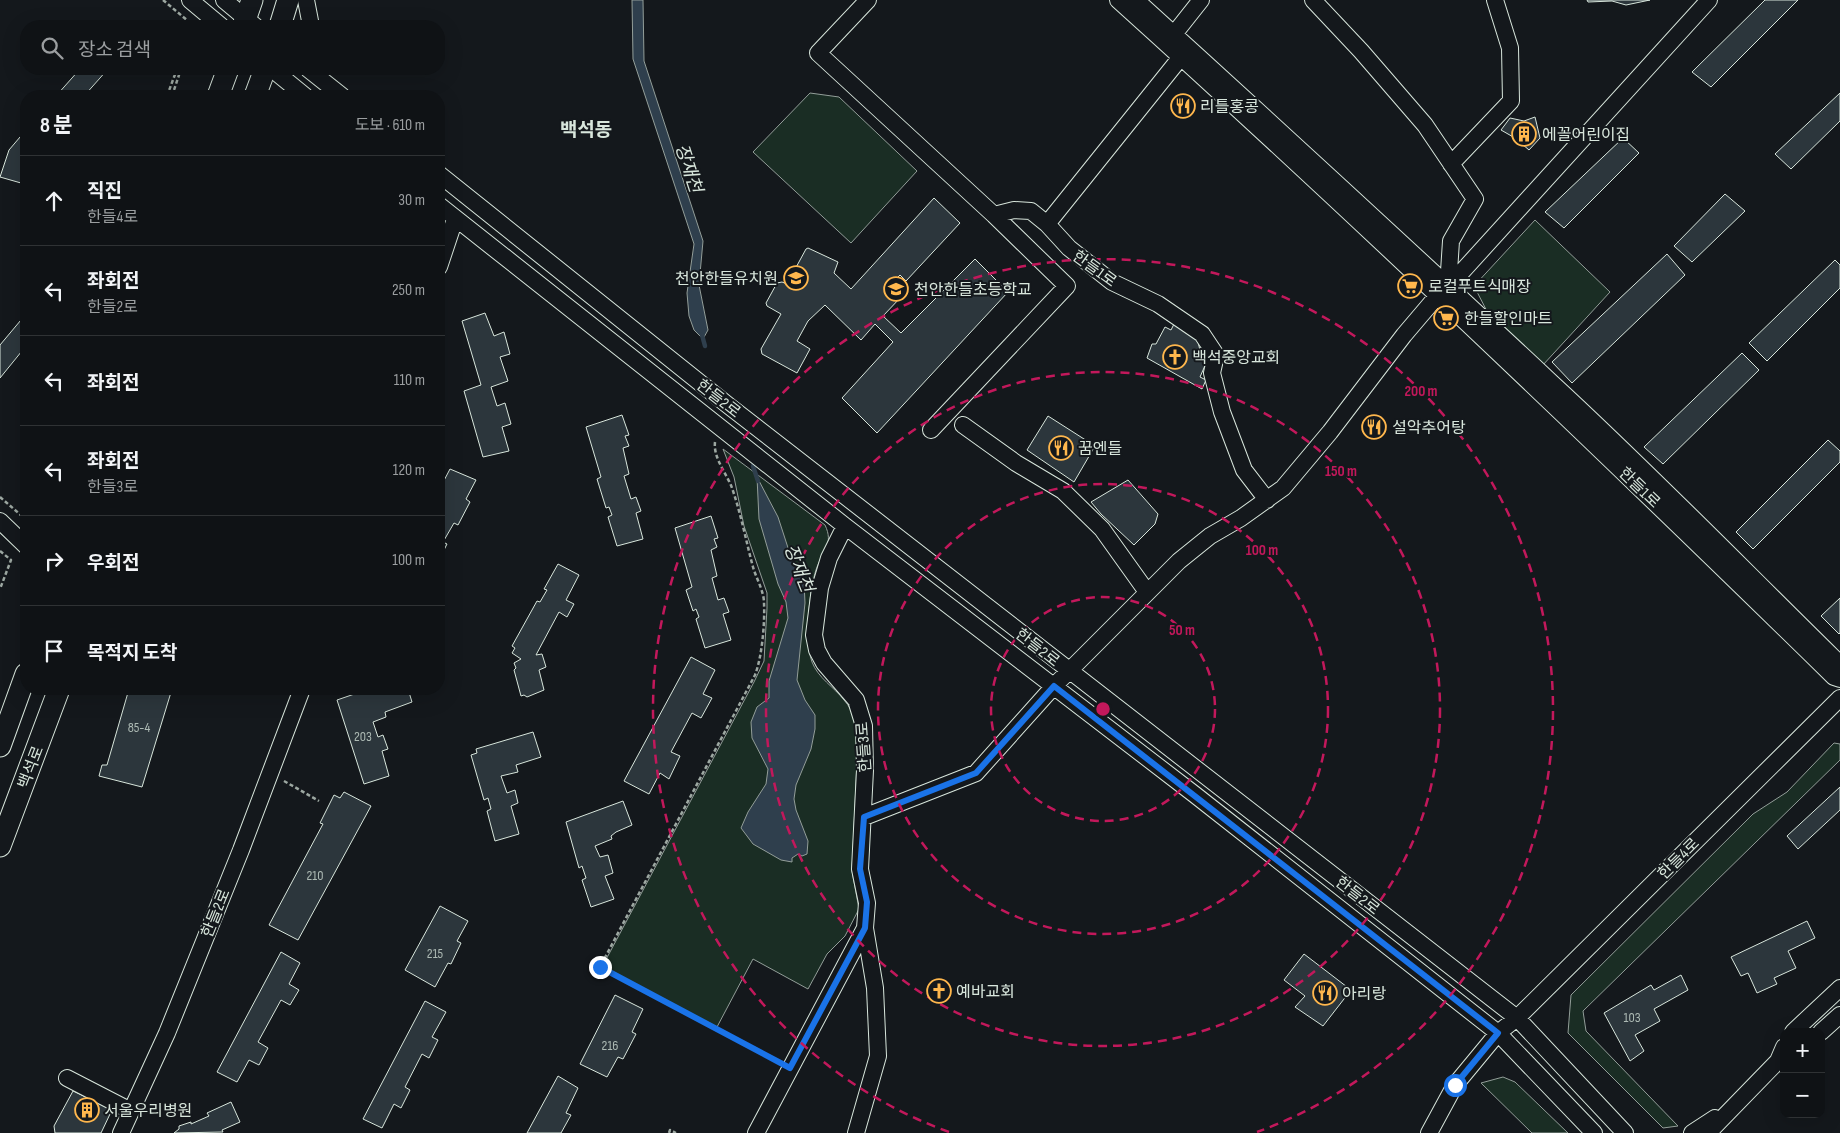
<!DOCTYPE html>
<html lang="ko">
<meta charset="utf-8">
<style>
body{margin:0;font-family:"Sofia Sans Condensed","Noto Sans KR",sans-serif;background:#181b1e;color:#f1f3f6}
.controls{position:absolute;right:15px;bottom:15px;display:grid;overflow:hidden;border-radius:10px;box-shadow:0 5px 20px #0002}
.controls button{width:45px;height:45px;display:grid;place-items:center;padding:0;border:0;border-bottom:1px solid #2f3234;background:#0f1215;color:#f1f3f6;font:25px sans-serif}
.stop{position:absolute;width:15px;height:15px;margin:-11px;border:4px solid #1a73e8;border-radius:50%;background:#fff}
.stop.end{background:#1a73e8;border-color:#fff;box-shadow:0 1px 5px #0008}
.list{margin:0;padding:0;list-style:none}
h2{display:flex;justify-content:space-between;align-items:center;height:65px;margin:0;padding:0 20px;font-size:21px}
h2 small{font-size:16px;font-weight:400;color:#9b9ea0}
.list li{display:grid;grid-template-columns:32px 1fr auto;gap:15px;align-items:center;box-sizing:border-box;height:90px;padding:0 20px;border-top:1px solid #2f3234}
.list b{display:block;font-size:19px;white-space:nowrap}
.list p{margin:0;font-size:16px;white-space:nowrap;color:#9b9ea0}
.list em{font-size:16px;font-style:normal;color:#9b9ea0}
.icon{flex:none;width:28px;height:28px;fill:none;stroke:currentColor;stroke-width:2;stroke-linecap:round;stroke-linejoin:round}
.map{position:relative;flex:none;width:1840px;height:1133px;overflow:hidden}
.search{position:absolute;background:#0f1215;box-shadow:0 5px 20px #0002;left:20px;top:20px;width:425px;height:55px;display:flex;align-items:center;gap:12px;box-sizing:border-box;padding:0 18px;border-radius:20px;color:#9b9ea0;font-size:19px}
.panel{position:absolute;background:#0f1215;box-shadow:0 5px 20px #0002;left:20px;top:90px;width:425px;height:605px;border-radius:20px}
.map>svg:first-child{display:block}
.green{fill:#1a2d24;stroke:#939e99}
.water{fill:#2f3f4d;stroke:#939e99}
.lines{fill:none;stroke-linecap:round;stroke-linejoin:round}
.stream{stroke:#2f3f4d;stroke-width:4.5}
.building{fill:#2c363c;stroke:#d8e6dc}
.minor-casing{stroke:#d8e6dc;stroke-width:18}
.major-casing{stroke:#d8e6dc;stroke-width:23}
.path{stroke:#9da8a2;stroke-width:2.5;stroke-dasharray:4 2.5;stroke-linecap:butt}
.minor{stroke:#14181c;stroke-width:16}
.major{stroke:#14181c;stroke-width:21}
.route{stroke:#1a73e8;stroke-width:6}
.ring{fill:none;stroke:#c2185b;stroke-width:2.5;stroke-dasharray:9 6}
.labels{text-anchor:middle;stroke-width:4;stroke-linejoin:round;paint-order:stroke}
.number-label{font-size:14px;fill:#adbab4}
.poi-label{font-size:16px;fill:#d8e6dc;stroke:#14181c;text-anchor:start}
.street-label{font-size:16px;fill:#d8e6dc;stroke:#14181c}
.water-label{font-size:18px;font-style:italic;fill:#d8e6dc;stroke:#14181c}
.quarter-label{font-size:19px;font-weight:bold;fill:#d8e6dc;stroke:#14181c}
.centre{fill:#c2185b;stroke:#14181c;stroke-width:2.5}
.ring-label{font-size:15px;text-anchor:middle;font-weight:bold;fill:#c2185b;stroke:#14181c;stroke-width:4;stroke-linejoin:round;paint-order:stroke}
</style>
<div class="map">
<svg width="1840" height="1133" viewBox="0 0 1840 1133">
<rect width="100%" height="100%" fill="#14181c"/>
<path class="green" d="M 810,93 L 839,97 L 917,171 L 851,243 L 753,152 Z
M 1535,220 L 1610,292 L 1542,366 L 1492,321 L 1474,286 Z
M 723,449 L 825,525 C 834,544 823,551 817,567 C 811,582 807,620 808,636 C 809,644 809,655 812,662 C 818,678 834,687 844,700 C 854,711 856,725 858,739 L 852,871 L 859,909 L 845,936 L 827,954 L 808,989 L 753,959 L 717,1027 L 602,967 L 754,682 L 764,661 L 767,608 L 767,593 L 744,526 L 734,477 Z
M 1834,743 L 1840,744 L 1840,760 L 1583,1011 L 1586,1031 L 1678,1126 L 1663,1128 L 1568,1033 L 1571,995 L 1753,814 L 1787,792 Z
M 1503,1077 L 1515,1082 L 1568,1133 L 1532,1133 L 1481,1083 Z"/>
<path class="water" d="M 632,0 L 643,0 L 644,61 L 703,241 L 699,285 L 708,330 L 703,339 L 694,330 L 689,316 L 687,293 L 694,244 L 633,59 Z
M 757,477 L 778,517 L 791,557 L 804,582 L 805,603 L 797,680 L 805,700 L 815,715 L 815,729 L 811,749 L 796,785 L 794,799 L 796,810 L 808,841 L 807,854 L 802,856 L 798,854 L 792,858 L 792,862 L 781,860 L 753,844 L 741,828 L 748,812 L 766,784 L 768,769 L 752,738 L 751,722 L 757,707 L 769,698 L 769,681 L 788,618 L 786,602 L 778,584 L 759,519 Z"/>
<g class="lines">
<path class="stream" d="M 702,335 L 705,346
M 753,466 L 758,481"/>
</g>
<path class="building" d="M 1587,0 L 1650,0 L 1626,5 L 1612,1 L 1588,2 Z
M 1765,0 L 1798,0 L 1711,87 L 1692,72 Z
M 80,69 L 108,69 L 84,96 L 56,96 Z
M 1840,93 L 1840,121 L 1791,169 L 1775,154 Z
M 1535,117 L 1540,138 L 1529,150 L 1515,138 L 1501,130 L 1510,118 L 1524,121 Z
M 26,130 L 26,168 L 21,183 L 0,177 L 9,150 Z
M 1623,138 L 1639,153 L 1564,228 L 1545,212 Z
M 1725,194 L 1745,211 L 1692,262 L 1674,246 Z
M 934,198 L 960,223 L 906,281 L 900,275 L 890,285 L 901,297 L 883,316 L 901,333 L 975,259 L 1008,292 L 877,433 L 842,398 L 893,342 L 875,324 L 861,340 L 825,305 L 808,321 L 797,341 L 810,349 L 797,373 L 762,354 L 761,349 L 781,314 L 767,306 L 766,303 L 777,283 L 782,282 L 787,284 L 806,249 L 808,248 L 838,262 L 834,273 L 851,289 Z
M 1667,254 L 1685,275 L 1572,383 L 1552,362 Z
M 1835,260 L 1840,265 L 1840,288 L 1767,361 L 1749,343 Z
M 485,313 L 494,336 L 504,332 L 510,354 L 500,357 L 508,381 L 491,387 L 497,406 L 505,403 L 511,424 L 502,427 L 509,451 L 483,457 L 464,391 L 481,385 L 462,321 Z
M 26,314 L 26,346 L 0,378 L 0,345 Z
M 1174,324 L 1197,337 L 1201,355 L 1207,361 L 1200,377 L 1206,380 L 1202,389 L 1147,358 L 1152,344 L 1156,344 L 1165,327 L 1171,330 Z
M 1742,353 L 1759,370 L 1663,464 L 1644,447 Z
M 622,415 L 629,435 L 625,436 L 629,446 L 623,448 L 629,474 L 624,476 L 631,499 L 636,497 L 641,511 L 636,513 L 643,539 L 617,546 L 608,517 L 612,515 L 609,507 L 606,508 L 597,479 L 601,477 L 586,427 Z
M 1048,416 L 1095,446 L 1074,482 L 1027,450 Z
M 1828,440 L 1840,451 L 1840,462 L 1753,549 L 1736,532 Z
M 450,469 L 476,480 L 466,499 L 470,502 L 458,525 L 454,523 L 443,542 L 447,544 L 439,560 L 439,490 Z
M 1128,480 L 1158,514 L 1155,524 L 1134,545 L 1101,514 L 1091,502 Z
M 711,516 L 718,538 L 714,539 L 717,547 L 711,550 L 717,576 L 712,578 L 718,600 L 724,598 L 729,612 L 723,614 L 731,640 L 705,648 L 696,619 L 699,617 L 696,609 L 693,611 L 686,590 L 692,587 L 675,528 Z
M 558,564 L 579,575 L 566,600 L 574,604 L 567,617 L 559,612 L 536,655 L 542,654 L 546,667 L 539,670 L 544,690 L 527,697 L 524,695 L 521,696 L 514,670 L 516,668 L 514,663 L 521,659 L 512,653 L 515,648 L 512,646 L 537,601 L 540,602 L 547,590 L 544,589 Z
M 1840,598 L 1840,633 L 1839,634 L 1821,616 Z
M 691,657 L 715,670 L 703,694 L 712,698 L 701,718 L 692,713 L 671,752 L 680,756 L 669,779 L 660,773 L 649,794 L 624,781 Z
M 129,689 L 172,689 L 142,787 L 99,776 L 102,765 L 107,765 Z
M 369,689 L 408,689 L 412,702 L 385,712 L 386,717 L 373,722 L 378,737 L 383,735 L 388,749 L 382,751 L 389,776 L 364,784 L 337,700 Z
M 533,732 L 541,757 L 516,765 L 518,772 L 501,776 L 507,793 L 515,790 L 518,803 L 511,806 L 519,834 L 495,841 L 487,811 L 491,809 L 488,798 L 484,800 L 471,755 L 477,753 L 476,749 Z
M 1840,787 L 1840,810 L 1798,849 L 1787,836 Z
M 344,792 L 371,806 L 298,940 L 269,925 L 323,824 L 320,823 L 334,795 L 340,798 Z
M 623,801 L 632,825 L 616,832 L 611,836 L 612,839 L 595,846 L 600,857 L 608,855 L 613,873 L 605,876 L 614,899 L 591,907 L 582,880 L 586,878 L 582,866 L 579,868 L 566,822 Z
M 440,906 L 468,921 L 457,941 L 461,943 L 451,964 L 448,963 L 435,987 L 405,970 Z
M 1807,921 L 1815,938 L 1788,951 L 1796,968 L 1774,978 L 1777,984 L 1757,993 L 1748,973 L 1741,976 L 1731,957 Z
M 281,952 L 300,963 L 289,984 L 299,990 L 290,1005 L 281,1000 L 258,1042 L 268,1048 L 259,1065 L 249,1060 L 237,1082 L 217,1072 Z
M 1304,954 L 1351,990 L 1323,1026 L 1295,1007 L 1305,996 L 1284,980 Z
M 1681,975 L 1688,990 L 1654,1009 L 1660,1021 L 1635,1035 L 1644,1051 L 1630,1061 L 1604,1013 L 1651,985 L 1654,990 Z
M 615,995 L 643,1009 L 632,1032 L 636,1034 L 623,1059 L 618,1057 L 607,1077 L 580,1064 Z
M 425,1001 L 446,1012 L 432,1037 L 438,1040 L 429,1058 L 422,1054 L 405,1087 L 410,1090 L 401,1108 L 394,1104 L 382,1128 L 363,1119 Z
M 558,1076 L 578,1088 L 566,1113 L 571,1115 L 561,1133 L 527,1133 Z
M 73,1091 L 109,1108 L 111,1112 L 101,1133 L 55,1133 L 54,1126 Z
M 231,1102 L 240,1122 L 222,1130 L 223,1132 L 174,1133 L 179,1129 L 179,1126 L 191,1122 L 191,1124 L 209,1116 L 207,1113 Z"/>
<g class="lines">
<g class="minor-casing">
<path id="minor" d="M 190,0 L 221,26
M 224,0 L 255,26
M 306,0 L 311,26
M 868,0 L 818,53 L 994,215 L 1067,286 L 931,430
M 1118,0 C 1362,220 1599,447 1834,677 L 1840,679
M 1136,0 C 1275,126 1414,254 1551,382 C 1650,473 1744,570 1840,664
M 1313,0 L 1361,51 L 1425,125 L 1475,199 L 1451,241 L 1448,287
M 1167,43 L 1201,0
M 1181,57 L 1047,224 L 1069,248 L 1112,282 L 1158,304 L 1202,334 L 1216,355 L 1212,373 L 1222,412 L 1244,470 L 1267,500
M 272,69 L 305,96
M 308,69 L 342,96
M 1451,164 L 1511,101 L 1510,48 L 1495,0
M 439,174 L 729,406 L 1517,1018 L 1625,1133
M 439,205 L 845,526 L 1194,794 L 1498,1033 L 1594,1133
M 994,215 L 1014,210 L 1031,211 L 1047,224
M 439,267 L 455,219
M 963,425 L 1016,463 L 1063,491 L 1102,529 L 1147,592
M 0,521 L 26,546
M 845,526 L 829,558 L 820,588 L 814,635 L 817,650 L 824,663 L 856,700 L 864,726 L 865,770 L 860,869 L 867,903 L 865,928 L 875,988 L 878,1056 L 856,1133
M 864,817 L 976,773 L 1054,686 L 1179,561 L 1210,536 L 1241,518 L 1283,488 L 1330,432 L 1404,335 L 1438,295 L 1448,287 L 1709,0
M 1793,1032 L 1840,988
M 1821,1032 L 1840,1015
M 67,1078 L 131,1111
M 121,1133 L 167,1033 L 241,850 L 302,689
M 756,1133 L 865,928
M 1429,1133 L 1455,1085 L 1498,1033 L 1517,1018 L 1840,698
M 1692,1133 L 1715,1118
M 1708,1133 L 1778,1061 L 1784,1047"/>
</g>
<g class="major-casing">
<path id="major" d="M 243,26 L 252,0
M 280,26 L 288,0
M 218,96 L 228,69
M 255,96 L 265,69
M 0,746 L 26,674
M 0,846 L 59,689"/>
</g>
<path class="path" d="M 163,0 L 194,26
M 167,96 L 177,69
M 172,96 L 181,69
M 715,442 C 713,458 727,474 732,488 C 741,514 746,541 753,567 C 756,578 764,591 764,603 C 765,623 762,657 755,675 L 600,967 L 778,1062
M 0,497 L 23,517 L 26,518
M 23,517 L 26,507
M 0,551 L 11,560 L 0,589
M 284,781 L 319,801
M 669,1133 L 670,1130 L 676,1133"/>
<use href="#minor" class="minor"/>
<use href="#major" class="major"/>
</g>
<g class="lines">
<path class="route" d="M 600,967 L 790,1068 L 865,928 L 867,902 L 860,869 L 864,817 L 976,773 L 1054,686 L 1498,1033 L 1455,1085"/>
</g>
<g class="ring">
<circle cx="1103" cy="709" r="112"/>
<circle cx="1103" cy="709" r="225"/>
<circle cx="1103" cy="709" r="337"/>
<path d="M949 1132A450 450 0 1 1 1257 1132"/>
</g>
<defs>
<g id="restaurant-ring" transform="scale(1.25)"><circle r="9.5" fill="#14181c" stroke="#ffb74d" stroke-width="1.5"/><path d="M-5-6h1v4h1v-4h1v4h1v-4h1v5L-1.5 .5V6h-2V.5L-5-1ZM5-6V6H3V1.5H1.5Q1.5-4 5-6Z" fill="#ffb74d"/></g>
<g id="building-ring" transform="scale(1.25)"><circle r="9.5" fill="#14181c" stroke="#ffb74d" stroke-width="1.5"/><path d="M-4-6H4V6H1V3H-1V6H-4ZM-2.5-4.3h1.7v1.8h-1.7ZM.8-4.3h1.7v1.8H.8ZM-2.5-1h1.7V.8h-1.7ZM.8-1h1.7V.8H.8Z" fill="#ffb74d"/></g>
<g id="school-ring" transform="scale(1.25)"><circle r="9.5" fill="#14181c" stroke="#ffb74d" stroke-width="1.5"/><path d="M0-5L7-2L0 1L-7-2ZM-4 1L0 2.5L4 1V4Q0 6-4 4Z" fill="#ffb74d"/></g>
<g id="supermarket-ring" transform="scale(1.25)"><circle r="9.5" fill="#14181c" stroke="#ffb74d" stroke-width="1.5"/><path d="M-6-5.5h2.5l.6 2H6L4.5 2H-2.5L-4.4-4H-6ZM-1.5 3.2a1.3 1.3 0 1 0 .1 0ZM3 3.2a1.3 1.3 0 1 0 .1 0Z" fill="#ffb74d"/></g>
<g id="church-ring" transform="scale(1.25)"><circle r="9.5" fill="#14181c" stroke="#ffb74d" stroke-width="1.5"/><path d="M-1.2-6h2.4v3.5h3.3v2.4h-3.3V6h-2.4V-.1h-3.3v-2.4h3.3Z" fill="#ffb74d"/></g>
</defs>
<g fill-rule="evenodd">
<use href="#restaurant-ring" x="1183" y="106"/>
<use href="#building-ring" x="1524" y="134"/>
<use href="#school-ring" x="796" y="278"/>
<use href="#supermarket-ring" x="1410" y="286"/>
<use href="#school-ring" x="896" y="289"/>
<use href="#supermarket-ring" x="1446" y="318"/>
<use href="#church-ring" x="1175" y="357"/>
<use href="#restaurant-ring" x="1374" y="427"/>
<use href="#restaurant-ring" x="1061" y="448"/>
<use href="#church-ring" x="939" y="991"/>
<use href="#restaurant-ring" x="1325" y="993"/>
<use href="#building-ring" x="87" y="1110"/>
</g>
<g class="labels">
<g class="number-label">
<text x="139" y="732">85-4</text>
<text x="363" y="741">203</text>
<text x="315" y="880">210</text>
<text x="435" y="958">215</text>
<text x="1632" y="1022">103</text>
<text x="610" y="1050">216</text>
</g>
<g class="poi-label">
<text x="1200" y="112">리틀홍콩</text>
<text x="1542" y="140">에꼴어린이집</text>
<text x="778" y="284" text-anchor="end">천안한들유치원</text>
<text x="1428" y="292">로컬푸트식매장</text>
<text x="914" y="295">천안한들초등학교</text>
<text x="1464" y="324">한들할인마트</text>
<text x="1192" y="363">백석중앙교회</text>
<text x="1392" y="433">설악추어탕</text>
<text x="1078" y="454">꿈엔들</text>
<text x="956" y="997">예바교회</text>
<text x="1342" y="999">아리랑</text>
<text x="104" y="1116">서울우리병원</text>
</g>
<g class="street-label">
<text transform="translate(1095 268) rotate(36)" y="6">한들1로</text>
<text transform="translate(719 398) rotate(38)" y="6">한들2로</text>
<text transform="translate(1640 487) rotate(44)" y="6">한들1로</text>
<text transform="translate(1038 647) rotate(38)" y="6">한들2로</text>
<text transform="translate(863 747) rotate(-94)" y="6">한들3로</text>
<text transform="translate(30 767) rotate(-69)" y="6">백석로</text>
<text transform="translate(1678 858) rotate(-45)" y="6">한들4로</text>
<text transform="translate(1358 895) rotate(38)" y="6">한들2로</text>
<text transform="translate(215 913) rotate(-68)" y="6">한들2로</text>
</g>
<g class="water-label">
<text transform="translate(689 168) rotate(72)" y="6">장재천</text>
<text transform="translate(799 568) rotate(68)" y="6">장재천</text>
</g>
<g class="quarter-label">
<text x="586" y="136">백석동</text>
</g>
</g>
<circle cx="1103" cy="709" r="8" class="centre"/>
<g class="ring-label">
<text x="1421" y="396">200 m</text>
<text x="1341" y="476">150 m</text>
<text x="1262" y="555">100 m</text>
<text x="1182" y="635">50 m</text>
</g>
</svg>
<div class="controls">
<button>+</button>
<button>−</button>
</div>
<div class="stop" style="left:1455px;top:1085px"></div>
<div class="stop end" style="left:600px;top:967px"></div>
<div class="search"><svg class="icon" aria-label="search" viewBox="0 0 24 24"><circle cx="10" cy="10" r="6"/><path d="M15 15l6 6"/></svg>장소 검색</div>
<section class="panel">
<h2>8 분<small>도보 · 610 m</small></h2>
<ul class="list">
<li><svg class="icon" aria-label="ahead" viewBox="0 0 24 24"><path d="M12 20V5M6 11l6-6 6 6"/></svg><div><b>직진</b><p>한들4로</p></div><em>30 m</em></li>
<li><svg class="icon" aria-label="left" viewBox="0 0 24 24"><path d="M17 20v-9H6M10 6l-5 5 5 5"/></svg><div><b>좌회전</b><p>한들2로</p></div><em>250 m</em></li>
<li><svg class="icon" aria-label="left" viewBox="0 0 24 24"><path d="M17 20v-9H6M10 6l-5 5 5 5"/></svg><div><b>좌회전</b></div><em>110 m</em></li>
<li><svg class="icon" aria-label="left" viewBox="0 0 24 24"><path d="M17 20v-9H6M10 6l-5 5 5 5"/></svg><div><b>좌회전</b><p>한들3로</p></div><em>120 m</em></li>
<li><svg class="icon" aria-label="right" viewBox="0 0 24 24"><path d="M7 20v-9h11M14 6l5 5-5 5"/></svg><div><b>우회전</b></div><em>100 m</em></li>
<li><svg class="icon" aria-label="arrive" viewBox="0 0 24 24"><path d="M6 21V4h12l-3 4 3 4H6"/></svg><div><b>목적지 도착</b></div></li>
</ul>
</section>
</div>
